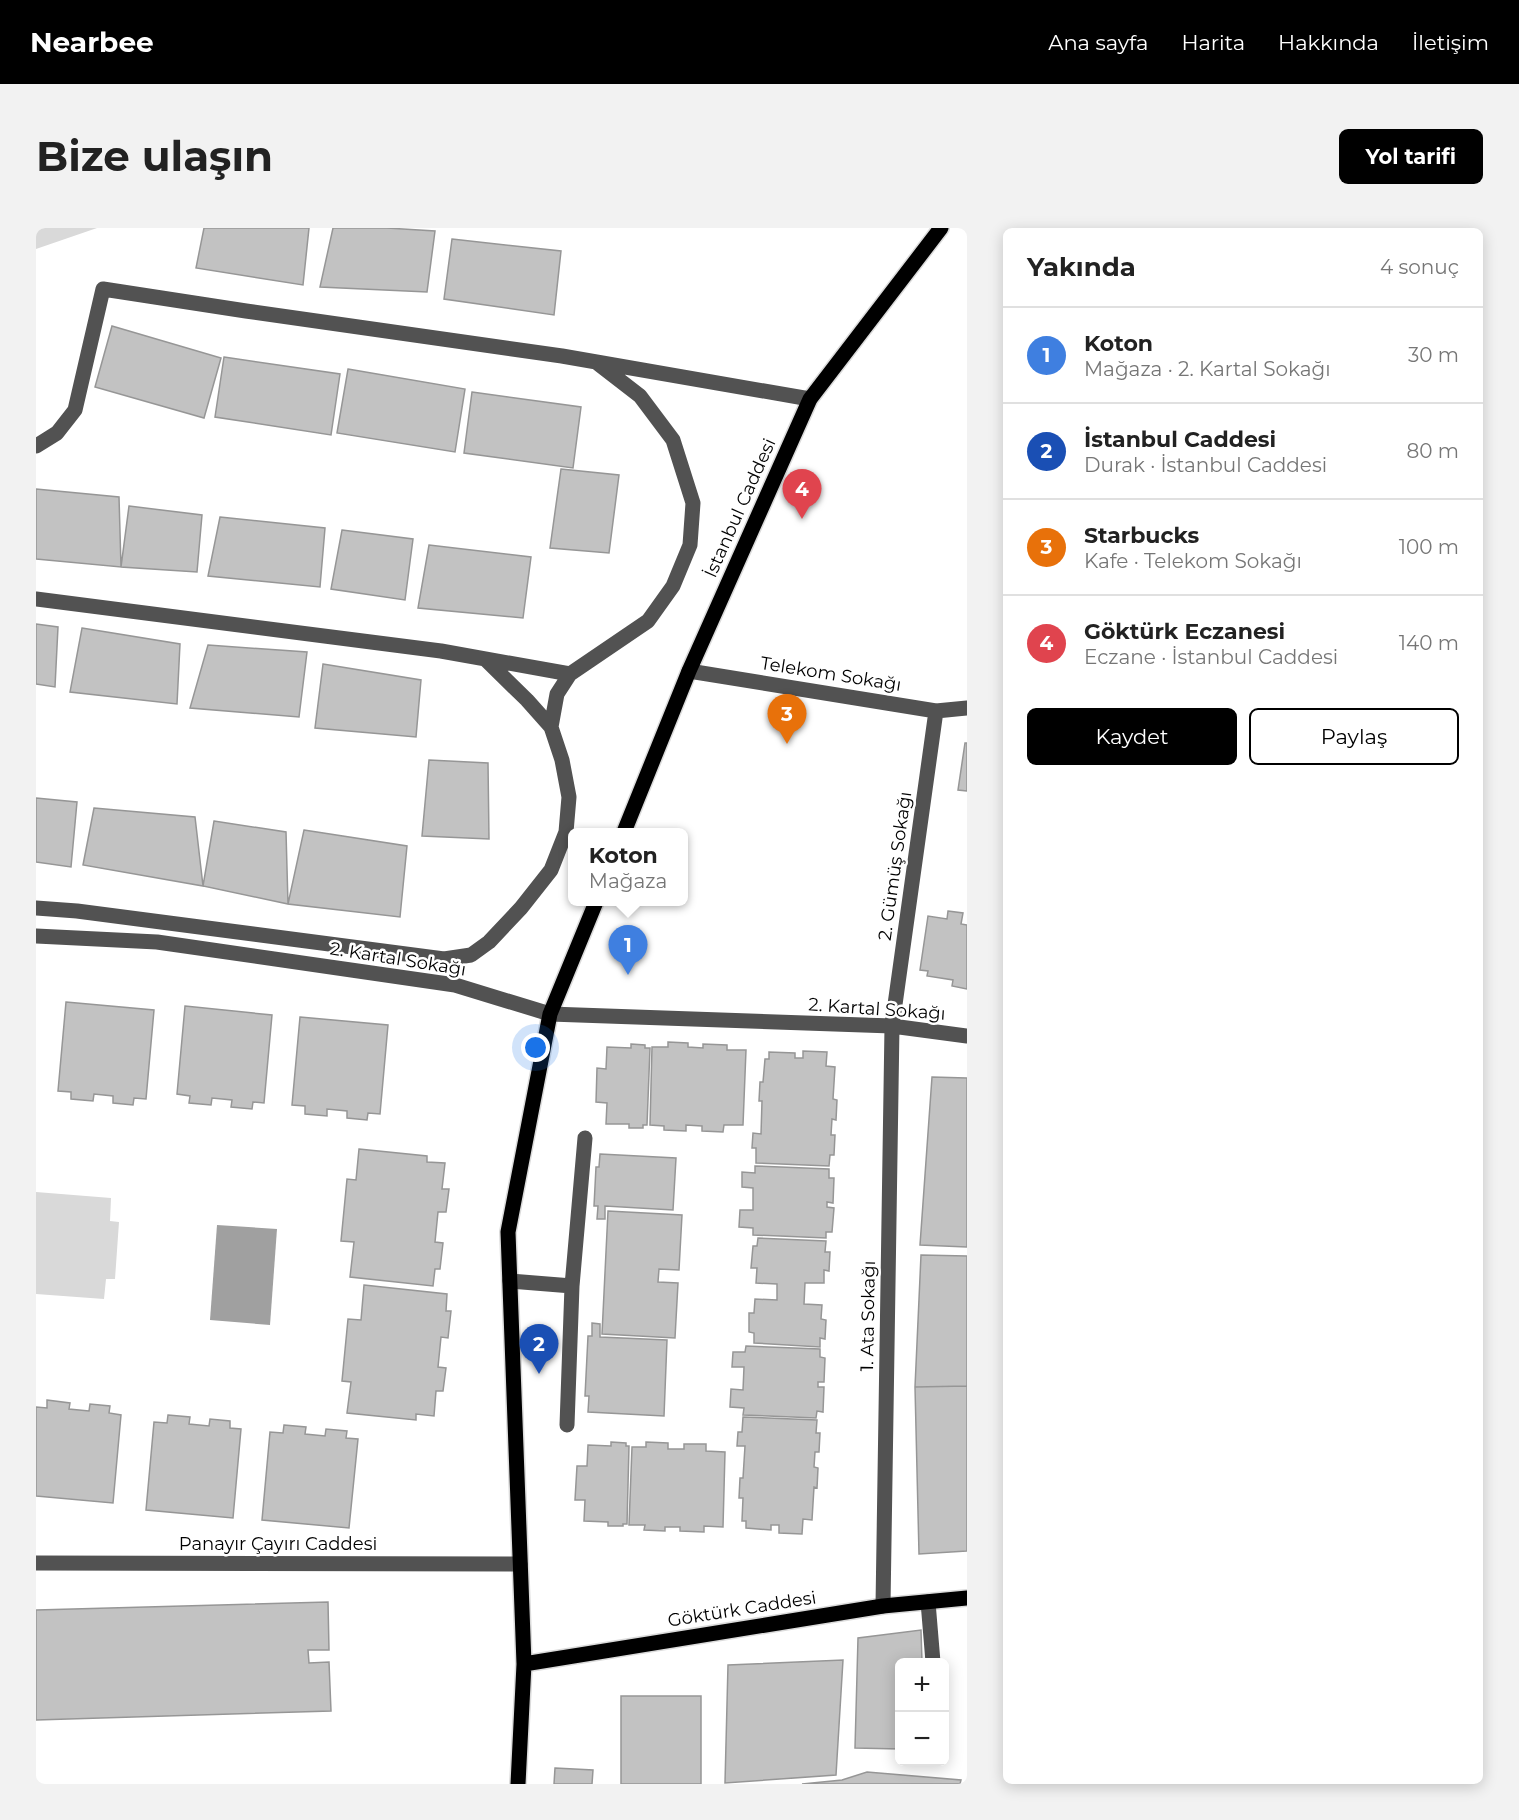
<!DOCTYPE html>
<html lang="tr">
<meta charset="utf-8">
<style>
body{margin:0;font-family:Montserrat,sans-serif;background:#f2f2f2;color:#222}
.controls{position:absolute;right:18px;bottom:18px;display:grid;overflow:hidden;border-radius:9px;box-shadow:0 3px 15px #0003}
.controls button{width:54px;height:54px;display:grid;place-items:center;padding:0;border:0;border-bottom:2px solid #e0e0e0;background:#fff;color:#222;font:30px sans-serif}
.you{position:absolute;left:500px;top:820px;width:21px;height:21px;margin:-15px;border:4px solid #fff;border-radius:50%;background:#1a73e8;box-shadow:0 0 0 9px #1a73e833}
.badge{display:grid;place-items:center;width:39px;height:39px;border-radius:50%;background:#000;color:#fff;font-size:20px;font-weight:700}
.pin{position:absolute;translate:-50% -50px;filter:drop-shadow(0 2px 3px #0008)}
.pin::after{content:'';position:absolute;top:32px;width:21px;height:18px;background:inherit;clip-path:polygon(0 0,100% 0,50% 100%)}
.popup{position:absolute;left:532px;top:600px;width:120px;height:78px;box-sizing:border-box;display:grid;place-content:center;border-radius:9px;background:#fff;filter:drop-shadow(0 2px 4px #0005);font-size:20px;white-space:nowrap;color:#767676}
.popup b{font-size:22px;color:#222}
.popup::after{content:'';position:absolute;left:50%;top:100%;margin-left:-12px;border:12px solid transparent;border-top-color:#fff}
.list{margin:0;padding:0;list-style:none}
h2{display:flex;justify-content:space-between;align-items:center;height:78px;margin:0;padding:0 24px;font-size:26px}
h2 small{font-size:20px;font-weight:400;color:#767676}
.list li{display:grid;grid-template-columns:39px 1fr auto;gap:18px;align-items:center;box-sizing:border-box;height:96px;padding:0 24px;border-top:2px solid #e0e0e0}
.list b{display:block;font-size:22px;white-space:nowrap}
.list p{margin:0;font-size:20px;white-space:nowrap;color:#767676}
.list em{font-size:20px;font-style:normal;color:#767676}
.actions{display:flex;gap:12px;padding:18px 24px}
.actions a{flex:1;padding:14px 0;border:2px solid #000;border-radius:9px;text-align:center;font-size:21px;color:#000}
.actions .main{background:#000;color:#fff}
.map{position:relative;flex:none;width:931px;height:1556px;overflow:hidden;border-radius:9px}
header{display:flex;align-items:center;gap:36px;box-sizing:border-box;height:84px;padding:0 30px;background:#000;color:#fff}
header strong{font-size:28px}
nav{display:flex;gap:33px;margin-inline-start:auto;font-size:21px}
.intro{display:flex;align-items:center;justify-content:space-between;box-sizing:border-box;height:144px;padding:0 36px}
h1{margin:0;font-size:42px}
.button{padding:15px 27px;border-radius:9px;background:#000;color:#fff;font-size:21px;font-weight:700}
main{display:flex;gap:36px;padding:0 36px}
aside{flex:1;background:#fff;border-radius:9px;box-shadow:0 3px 15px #0003}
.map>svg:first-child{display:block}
.green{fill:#d9d9d9}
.water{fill:#a0a0a0}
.building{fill:#c2c2c2;stroke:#969696;stroke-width:1.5}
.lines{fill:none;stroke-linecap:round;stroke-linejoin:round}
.major-casing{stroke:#dbdbdb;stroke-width:18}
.minor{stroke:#525252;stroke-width:15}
.major{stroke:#000;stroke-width:15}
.labels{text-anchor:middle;stroke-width:5;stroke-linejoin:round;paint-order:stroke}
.street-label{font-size:18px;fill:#000;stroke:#fff}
</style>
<header>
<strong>Nearbee</strong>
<nav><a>Ana sayfa</a><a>Harita</a><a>Hakkında</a><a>İletişim</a></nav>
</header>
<div class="intro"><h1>Bize ulaşın</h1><a class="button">Yol tarifi</a></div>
<main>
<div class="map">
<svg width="931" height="1556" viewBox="0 0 931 1556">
<rect width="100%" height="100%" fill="#fff"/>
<path class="green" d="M 0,0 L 61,0 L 0,21 Z
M 0,964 L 75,970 L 74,993 L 83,994 L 79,1051 L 70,1051 L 68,1071 L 0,1066 Z"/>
<path class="water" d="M 181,997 L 241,1001 L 234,1097 L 174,1092 Z"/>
<path class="building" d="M 168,0 L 273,0 L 267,57 L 160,40 Z
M 297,0 L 351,0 L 399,3 L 391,64 L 284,59 Z
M 416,11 L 525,23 L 518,87 L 408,71 Z
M 76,98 L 185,130 L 168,190 L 59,159 Z
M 188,129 L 304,146 L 295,207 L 179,189 Z
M 312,141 L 429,161 L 419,224 L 301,205 Z
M 436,164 L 545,179 L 537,240 L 428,225 Z
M 525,241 L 583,247 L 573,325 L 514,320 Z
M 0,261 L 83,269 L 85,339 L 0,331 Z
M 93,278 L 166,287 L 161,344 L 85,339 Z
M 184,289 L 289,300 L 284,359 L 172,348 Z
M 306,302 L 377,311 L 369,372 L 295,361 Z
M 393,317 L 495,329 L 487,390 L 382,380 Z
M 0,396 L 22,399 L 19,459 L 0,456 Z
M 46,400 L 144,416 L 141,476 L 34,464 Z
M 172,417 L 271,424 L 263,489 L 154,480 Z
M 287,436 L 385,452 L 380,509 L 279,500 Z
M 929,515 L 931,515 L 931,563 L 922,562 Z
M 393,532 L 452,535 L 453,611 L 386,608 Z
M 0,570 L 41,574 L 35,639 L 0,634 Z
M 58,580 L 159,589 L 167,658 L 47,637 Z
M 178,593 L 250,604 L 252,676 L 167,658 Z
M 268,602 L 371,618 L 364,689 L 252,676 Z
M 912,683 L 927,685 L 925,696 L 931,697 L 931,761 L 916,758 L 917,752 L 891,748 L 892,743 L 884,742 L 892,688 L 911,691 Z
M 30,774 L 118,782 L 110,871 L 98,870 L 97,877 L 77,875 L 77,868 L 58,866 L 57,873 L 35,871 L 35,864 L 22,863 Z
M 149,778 L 236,787 L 228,875 L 217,874 L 216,881 L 195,879 L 196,872 L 176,870 L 175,877 L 153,875 L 154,868 L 141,866 Z
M 264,789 L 352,797 L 344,886 L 332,885 L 331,892 L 311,890 L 311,883 L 291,881 L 291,888 L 269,886 L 269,878 L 256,877 Z
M 632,814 L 652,815 L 652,819 L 667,820 L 667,816 L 691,817 L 691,822 L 710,822 L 707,897 L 688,897 L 687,904 L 666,903 L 666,898 L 650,897 L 650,903 L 628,902 L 628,898 L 614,897 L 616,819 L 632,819 Z
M 595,816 L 609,817 L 609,820 L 614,820 L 611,897 L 607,897 L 607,900 L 593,900 L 593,896 L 570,896 L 571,875 L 560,874 L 561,840 L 570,841 L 571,819 L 595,820 Z
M 767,823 L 791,824 L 790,838 L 799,839 L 797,871 L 801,872 L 800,892 L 796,891 L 795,907 L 799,907 L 798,927 L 794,927 L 793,938 L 720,935 L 720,920 L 716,920 L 717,905 L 725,906 L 726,873 L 723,873 L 724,854 L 727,854 L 729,831 L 733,831 L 733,824 L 759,825 L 759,830 L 767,830 Z
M 896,849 L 931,850 L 931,1019 L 884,1017 Z
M 323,921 L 391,928 L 391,934 L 409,935 L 406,961 L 413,961 L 410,984 L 402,984 L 399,1014 L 407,1015 L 404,1041 L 399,1041 L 397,1058 L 314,1049 L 318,1014 L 305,1013 L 311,951 L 320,952 Z
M 564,926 L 640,930 L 637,982 L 569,978 L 569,991 L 561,991 L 562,978 L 558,978 L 560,939 L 563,939 Z
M 719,938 L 793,941 L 793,950 L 798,950 L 797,975 L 791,974 L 791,979 L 798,980 L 796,1004 L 790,1004 L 790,1010 L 717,1007 L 717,1000 L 703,999 L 704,982 L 717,982 L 717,960 L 706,959 L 706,944 L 719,945 Z
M 572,983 L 646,987 L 643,1042 L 623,1041 L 622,1054 L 642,1055 L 639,1110 L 566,1106 Z
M 722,1010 L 790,1013 L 789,1024 L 794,1024 L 793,1043 L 788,1042 L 788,1055 L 769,1055 L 768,1076 L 786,1077 L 785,1091 L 790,1092 L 789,1111 L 784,1110 L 784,1119 L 718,1115 L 718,1105 L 713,1104 L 713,1085 L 718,1085 L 719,1071 L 741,1072 L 741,1056 L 720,1055 L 721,1040 L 715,1040 L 717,1018 L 721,1018 Z
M 885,1027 L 931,1028 L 931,1158 L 879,1159 Z
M 328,1057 L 411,1066 L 410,1083 L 415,1083 L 412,1110 L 405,1109 L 402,1139 L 410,1140 L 407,1163 L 400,1163 L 398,1188 L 380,1186 L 380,1192 L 311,1185 L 315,1154 L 306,1153 L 312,1091 L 325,1092 Z
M 556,1095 L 564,1096 L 564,1109 L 631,1112 L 628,1188 L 552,1184 L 553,1168 L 549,1168 L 552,1108 L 556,1108 Z
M 710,1118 L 784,1121 L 784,1129 L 789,1130 L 788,1154 L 782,1154 L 782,1159 L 788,1159 L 787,1184 L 781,1183 L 780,1190 L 707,1187 L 708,1180 L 694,1179 L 695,1161 L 707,1162 L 708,1139 L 696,1139 L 697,1124 L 709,1124 Z
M 931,1158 L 931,1323 L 883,1326 L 879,1159 Z
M 11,1172 L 34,1175 L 33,1181 L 53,1183 L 54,1176 L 74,1178 L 73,1185 L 85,1187 L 77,1275 L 0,1268 L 0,1179 L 11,1180 Z
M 132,1187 L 154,1189 L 153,1196 L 173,1198 L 174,1191 L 194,1193 L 194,1200 L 205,1201 L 197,1290 L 110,1282 L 118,1194 L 131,1195 Z
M 707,1189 L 781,1192 L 780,1205 L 784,1205 L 783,1224 L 779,1224 L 778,1239 L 782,1240 L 781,1260 L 778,1259 L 776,1292 L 767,1291 L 766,1306 L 743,1305 L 743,1297 L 735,1297 L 735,1302 L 710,1300 L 710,1293 L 706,1293 L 707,1270 L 703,1270 L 704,1250 L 707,1250 L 709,1218 L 701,1218 L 702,1204 L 706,1204 Z
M 248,1197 L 270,1199 L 269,1206 L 289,1208 L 290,1201 L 311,1203 L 310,1210 L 322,1211 L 313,1300 L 226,1292 L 234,1204 L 247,1205 Z
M 575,1214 L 590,1215 L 590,1218 L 593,1218 L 591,1296 L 587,1296 L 587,1298 L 572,1298 L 572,1294 L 548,1293 L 549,1272 L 539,1272 L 541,1238 L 551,1238 L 552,1217 L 575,1218 Z
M 610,1214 L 632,1215 L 632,1221 L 648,1221 L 648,1216 L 670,1216 L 670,1223 L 689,1224 L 687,1299 L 668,1298 L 668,1304 L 644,1303 L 644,1299 L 629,1299 L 629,1303 L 608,1302 L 609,1297 L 593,1297 L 596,1219 L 610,1219 Z
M 292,1374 L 293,1422 L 272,1422 L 273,1435 L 293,1434 L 295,1483 L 0,1492 L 0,1382 Z
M 885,1402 L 886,1434 L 864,1434 L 864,1521 L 819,1520 L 822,1410 Z
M 807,1432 L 800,1547 L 689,1555 L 692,1437 Z
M 585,1468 L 665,1468 L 665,1556 L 585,1556 Z
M 519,1540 L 557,1542 L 556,1556 L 518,1556 Z
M 831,1544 L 925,1552 L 924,1556 L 766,1556 L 806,1552 Z"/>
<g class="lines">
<g class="major-casing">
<path id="major" d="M 588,604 L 653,443 L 774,171 L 905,0
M 488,1436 L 847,1378 L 931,1370
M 482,1556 L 488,1436 L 472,1004 L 514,786 L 560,674"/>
</g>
<path class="minor" d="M 0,218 L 21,205 L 39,182 L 67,61 L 210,83 L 526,128 L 774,171
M 0,371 L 405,423 L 534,446
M 449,431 L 491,472 L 515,499
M 653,443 L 900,483 L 931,480
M 0,680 L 41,683 L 408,731 L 435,727 L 453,714 L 485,680 L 515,642 L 530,604 L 533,569 L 526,532 L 515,499 L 521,466 L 534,446 L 612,393 L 637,358 L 654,317 L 657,275 L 637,212 L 604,168 L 560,134
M 0,708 L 121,714 L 419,757 L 514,786 L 856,798 L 931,808
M 474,1053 L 536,1058 L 531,1197
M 536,1058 L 549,910
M 0,1335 L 484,1336
M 892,1374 L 897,1434
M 847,1378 L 856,798 L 900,483"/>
<use href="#major" class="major"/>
</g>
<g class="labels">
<g class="street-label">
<text transform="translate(704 280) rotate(-66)" y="6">İstanbul Caddesi</text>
<text transform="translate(795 446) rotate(9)" y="6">Telekom Sokağı</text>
<text transform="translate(859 638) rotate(-82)" y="6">2. Gümüş Sokağı</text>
<text transform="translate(362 731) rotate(9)" y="6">2. Kartal Sokağı</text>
<text transform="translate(841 781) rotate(4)" y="6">2. Kartal Sokağı</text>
<text transform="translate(832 1088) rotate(-89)" y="6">1. Ata Sokağı</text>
<text x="242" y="1322">Panayır Çayırı Caddesi</text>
<text transform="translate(706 1381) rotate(-9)" y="6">Göktürk Caddesi</text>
</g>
</g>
</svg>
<div class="controls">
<button>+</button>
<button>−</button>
</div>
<div class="you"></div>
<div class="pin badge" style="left:592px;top:747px;background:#3f7fe0">1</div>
<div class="popup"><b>Koton</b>Mağaza</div>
<div class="pin badge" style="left:503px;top:1146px;background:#1a4fb4">2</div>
<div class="pin badge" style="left:751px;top:516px;background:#e8710a">3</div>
<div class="pin badge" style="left:766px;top:291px;background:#e0444e">4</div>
</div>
<aside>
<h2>Yakında<small>4 sonuç</small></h2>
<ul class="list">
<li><span class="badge" style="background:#3f7fe0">1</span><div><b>Koton</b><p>Mağaza · 2. Kartal Sokağı</p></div><em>30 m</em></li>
<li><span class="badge" style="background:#1a4fb4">2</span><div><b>İstanbul Caddesi</b><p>Durak · İstanbul Caddesi</p></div><em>80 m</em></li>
<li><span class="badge" style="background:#e8710a">3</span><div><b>Starbucks</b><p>Kafe · Telekom Sokağı</p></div><em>100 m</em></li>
<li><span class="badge" style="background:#e0444e">4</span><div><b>Göktürk Eczanesi</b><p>Eczane · İstanbul Caddesi</p></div><em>140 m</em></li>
</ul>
<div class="actions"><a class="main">Kaydet</a><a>Paylaş</a></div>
</aside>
</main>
